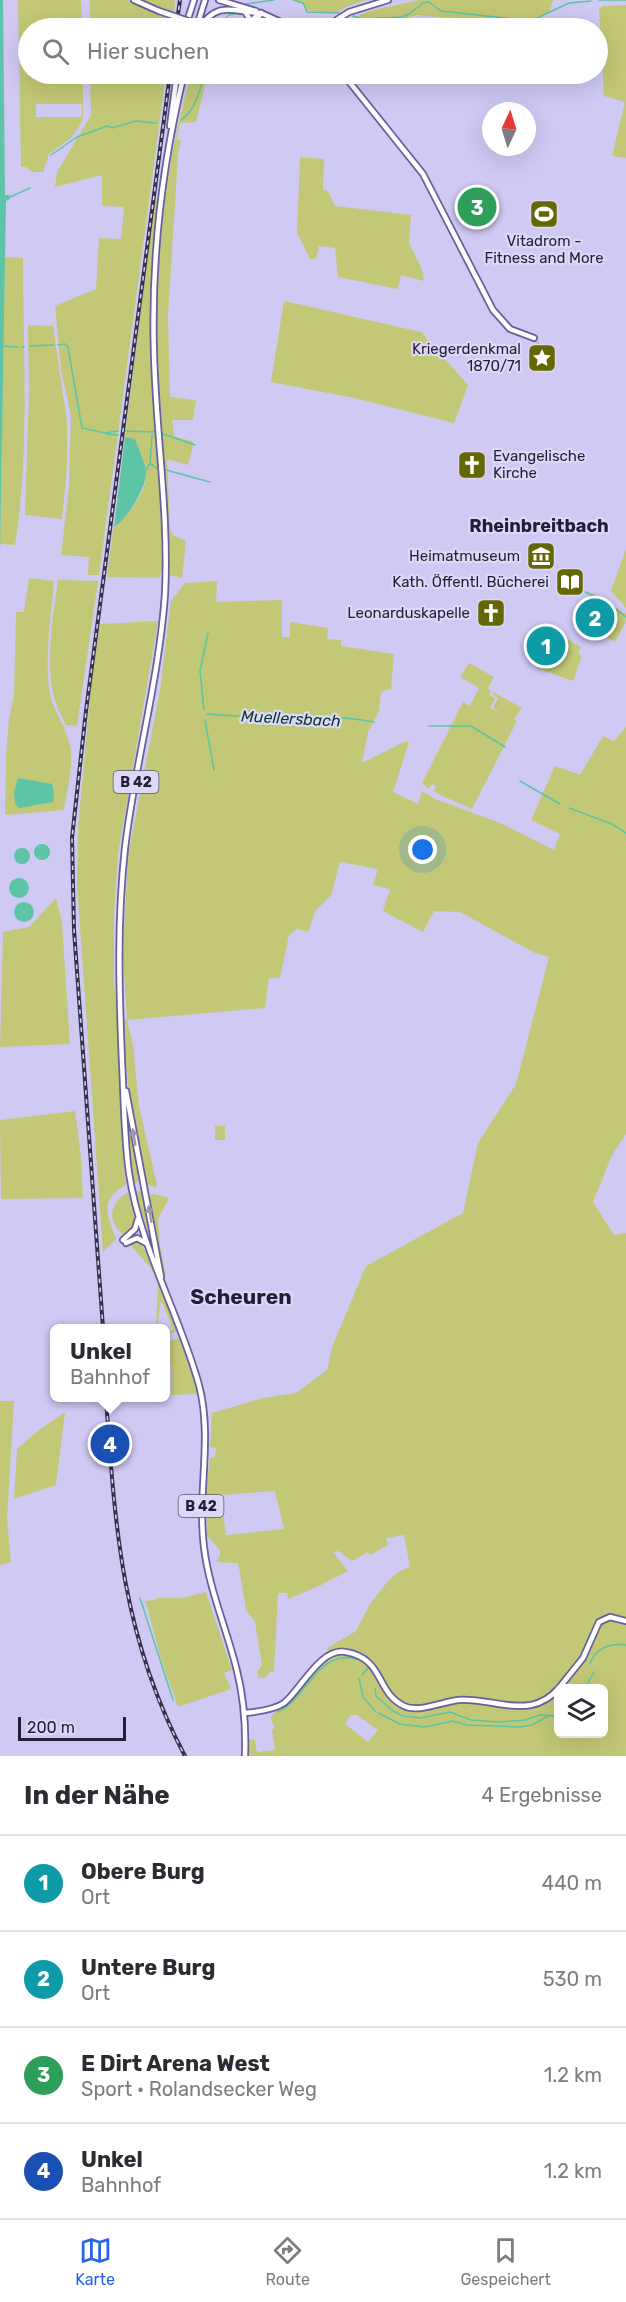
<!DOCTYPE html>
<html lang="de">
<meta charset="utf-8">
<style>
body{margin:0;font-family:Rubik,sans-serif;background:#f7f7f7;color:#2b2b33}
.controls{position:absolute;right:18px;bottom:18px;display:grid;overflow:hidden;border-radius:9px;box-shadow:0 6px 24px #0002}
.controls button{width:54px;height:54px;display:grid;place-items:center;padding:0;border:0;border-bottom:2px solid #e1e1e2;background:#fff;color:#2b2b33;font:30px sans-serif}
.compass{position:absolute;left:482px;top:102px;width:54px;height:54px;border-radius:50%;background:#fff;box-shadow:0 6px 24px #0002;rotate:4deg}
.scale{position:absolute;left:18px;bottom:15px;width:108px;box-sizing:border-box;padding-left:6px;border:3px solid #241e39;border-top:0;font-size:16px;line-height:21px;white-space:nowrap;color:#241e39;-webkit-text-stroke:4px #dcd8f5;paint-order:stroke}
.you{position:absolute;left:423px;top:850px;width:21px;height:21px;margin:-15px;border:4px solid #fff;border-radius:50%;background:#1a73e8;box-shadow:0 0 0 9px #1a73e833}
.badge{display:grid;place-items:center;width:39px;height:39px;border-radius:50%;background:#2563eb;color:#fff;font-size:20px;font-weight:700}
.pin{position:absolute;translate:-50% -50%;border:3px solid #fff;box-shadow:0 2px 6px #0006}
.popup{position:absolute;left:50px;top:1324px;width:120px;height:78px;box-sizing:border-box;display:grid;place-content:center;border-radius:9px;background:#fff;filter:drop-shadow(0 2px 4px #0005);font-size:20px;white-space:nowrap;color:#7c7c81}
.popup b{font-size:22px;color:#2b2b33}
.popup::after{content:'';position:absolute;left:50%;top:100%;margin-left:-12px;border:12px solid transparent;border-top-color:#fff}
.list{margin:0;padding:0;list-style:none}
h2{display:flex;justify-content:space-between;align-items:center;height:78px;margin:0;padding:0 24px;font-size:26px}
h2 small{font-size:20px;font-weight:400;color:#7c7c81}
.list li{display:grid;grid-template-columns:39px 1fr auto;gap:18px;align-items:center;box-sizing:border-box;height:96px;padding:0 24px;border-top:2px solid #e1e1e2}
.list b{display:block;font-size:22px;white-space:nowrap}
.list p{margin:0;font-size:20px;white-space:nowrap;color:#7c7c81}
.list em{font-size:20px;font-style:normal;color:#7c7c81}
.icon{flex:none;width:33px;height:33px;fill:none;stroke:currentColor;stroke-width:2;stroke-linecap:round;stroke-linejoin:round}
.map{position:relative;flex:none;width:626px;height:1756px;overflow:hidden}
.search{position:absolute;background:#fff;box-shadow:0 6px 24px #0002;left:18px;right:18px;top:18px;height:66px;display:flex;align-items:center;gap:15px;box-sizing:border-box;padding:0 21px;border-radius:33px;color:#7c7c81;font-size:22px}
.sheet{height:462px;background:#fff}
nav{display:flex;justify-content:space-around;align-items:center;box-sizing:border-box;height:84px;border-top:2px solid #e1e1e2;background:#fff;font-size:16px;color:#7c7c81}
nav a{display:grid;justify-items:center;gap:3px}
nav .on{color:#2563eb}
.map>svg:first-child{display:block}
.green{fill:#c3c876;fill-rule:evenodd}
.water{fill:#5dc4a5}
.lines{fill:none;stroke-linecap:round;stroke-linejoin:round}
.stream{stroke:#5dc4a5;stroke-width:1.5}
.secondary-casing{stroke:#6a5e9d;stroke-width:8}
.primary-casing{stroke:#6a5e9d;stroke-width:8}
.secondary{stroke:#fff;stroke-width:4.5}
.primary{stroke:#fff;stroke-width:4.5}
.rail-casing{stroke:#37314d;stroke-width:4}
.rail{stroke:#dcd8f5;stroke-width:1.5;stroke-dasharray:4.5;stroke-linecap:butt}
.secondary-bridge-casing{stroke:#6a5e9d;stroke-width:8;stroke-linecap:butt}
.secondary-bridge{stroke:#fff;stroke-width:4.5}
.oneway{fill:#9c9aa6}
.labels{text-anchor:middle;stroke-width:4.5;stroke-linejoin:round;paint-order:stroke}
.shield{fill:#dcd8f5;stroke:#5b5671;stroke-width:1.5}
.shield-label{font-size:14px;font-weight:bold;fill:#241e39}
.poi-label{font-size:15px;fill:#241e39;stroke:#dcd8f5;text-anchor:end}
.water-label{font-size:16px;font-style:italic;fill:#06372b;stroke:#dcd8f5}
.quarter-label{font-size:18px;font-weight:bold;fill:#241e39;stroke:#dcd8f5}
.district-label{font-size:21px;font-weight:bold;fill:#241e39;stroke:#dcd8f5}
</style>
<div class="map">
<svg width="626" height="1756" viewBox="0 0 626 1756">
<rect width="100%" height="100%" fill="#cfc9f4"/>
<path class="green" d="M 18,0 L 81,0 L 82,28 L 28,28 L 28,74 L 83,74 L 83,118 L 79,127 L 71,138 L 49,154 L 43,172 L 32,172 L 26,167 L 21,167 ZM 36,104 L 82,104 L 82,117 L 36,117 Z
M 90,0 L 127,0 L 172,21 L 171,28 L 90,28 Z
M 140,0 L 175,0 L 174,13 L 144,2 Z
M 295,0 L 367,0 L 348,6 L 336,13 L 306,10 L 303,3 Z
M 419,0 L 553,0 C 549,23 533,19 514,21 L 514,28 L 450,28 L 450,18 L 417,15 L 398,21 L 359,23 L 359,28 L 339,24 L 369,11 Z
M 626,5 L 626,158 L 612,156 L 625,102 L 604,96 L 599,9 L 603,6 Z
M 90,74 L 166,74 L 99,575 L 88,575 L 89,557 L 61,555 L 69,486 L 71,416 L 61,370 L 55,306 L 96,289 L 99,238 L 121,239 L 124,207 L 102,206 L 102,175 L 55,187 L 57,172 L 91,115 Z
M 191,74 L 208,74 L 196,122 L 180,123 L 177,139 L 181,140 L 178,154 L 168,316 L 170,397 L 196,400 L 193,420 L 172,420 L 174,436 L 194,442 L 188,465 L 167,459 L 170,528 L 173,535 L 186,541 L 182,578 L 168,575 C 167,484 156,393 157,302 C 159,225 170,147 191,74 Z
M 300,157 L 324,159 L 323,190 L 328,191 L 335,206 L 411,215 L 409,243 L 422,269 L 424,281 L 401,275 L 398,289 L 338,277 L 335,248 L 319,246 L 316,259 L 310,259 L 297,233 Z
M 155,199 L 159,200 L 153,265 L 151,352 L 161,502 L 162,569 L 159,578 L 107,577 ZM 135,439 C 139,449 145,461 146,472 C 148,490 128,515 116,527 L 114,524 L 124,441 Z
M 5,257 L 23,258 C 23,353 30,451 15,545 L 0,544 Z
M 284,301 L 421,332 L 468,385 L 454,423 L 354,398 L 271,382 Z
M 28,325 L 53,326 L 67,422 L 67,466 L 62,519 L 25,515 L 29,393 Z
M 537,342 L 539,342 L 548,360 L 546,362 L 534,359 Z
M 626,549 L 626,608 L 611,591 Z
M 29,578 L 54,581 C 51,616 45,653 49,688 C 51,709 66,725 70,745 C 74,762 67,791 64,810 L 5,815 L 6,756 L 9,719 L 14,695 L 16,612 L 24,612 Z
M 58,580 L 98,581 L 77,726 L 66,725 C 63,718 58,710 56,703 C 44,669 53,615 58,580 Z
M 217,581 L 216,602 L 282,600 L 282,637 L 290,637 L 290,622 L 328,628 L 327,639 L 341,640 L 341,646 L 394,654 L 391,689 L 381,692 L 379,711 L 368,732 L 362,763 L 406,741 L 409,742 L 393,792 L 418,804 L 422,791 L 435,799 L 500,823 L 554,850 L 560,834 L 531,820 L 555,766 L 580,775 L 603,736 L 614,741 L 626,727 L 626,1134 L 612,1155 L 593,1202 L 614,1235 L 626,1233 L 626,1618 C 616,1612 608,1614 598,1618 C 584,1649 564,1703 523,1702 C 504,1702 484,1696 464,1697 C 444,1698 420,1712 402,1703 C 375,1690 391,1659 351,1649 C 343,1646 338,1648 330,1653 L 327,1648 L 356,1631 L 370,1604 L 388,1581 L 398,1572 L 410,1567 L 404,1535 L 386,1538 L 388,1545 L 370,1555 L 368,1552 L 352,1561 L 338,1551 L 333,1552 L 348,1571 L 319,1586 L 288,1599 L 287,1593 L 278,1593 L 274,1672 L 270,1672 L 265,1678 L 259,1678 L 257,1672 L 262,1665 L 255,1622 L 246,1610 L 239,1567 L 237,1563 L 216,1562 L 220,1556 L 220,1550 L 207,1535 L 206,1495 L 210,1458 L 215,1457 L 216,1448 L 210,1447 L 212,1413 L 263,1398 L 296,1393 L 327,1370 L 332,1347 L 366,1266 L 463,1213 L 478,1143 L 516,1084 L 549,957 L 535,953 L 460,912 L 434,911 L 423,932 L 383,911 L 390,889 L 373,885 L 378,869 L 340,862 L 331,895 L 316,910 L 308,932 L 297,929 L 289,935 L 280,978 L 269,978 L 265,1008 L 127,1020 L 133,1045 L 139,1106 L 157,1185 L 155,1188 L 148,1184 L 143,1175 C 133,1124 124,1073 124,1020 L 127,1019 L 123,955 L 128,856 L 160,690 L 171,601 L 185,583 ZM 275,1491 L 284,1529 L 226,1535 L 221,1495 Z
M 585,591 L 598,596 L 626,614 L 625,624 L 615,642 L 582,622 L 593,604 L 591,597 Z
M 158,621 L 118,854 L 114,912 L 114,981 L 121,1073 L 123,1160 L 126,1185 C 98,1200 108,1216 116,1239 L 103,1252 L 77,885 L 78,828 L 92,675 L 100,624 Z
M 564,637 L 581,647 L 578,654 L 582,656 L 573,681 L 537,668 L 555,640 L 560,643 Z
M 469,663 L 494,677 L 488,688 L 491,691 L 489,695 L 495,698 L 490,708 L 502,714 L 493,708 L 498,698 L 492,694 L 493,692 L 522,708 L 514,719 L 517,721 L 472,809 L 434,792 L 436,786 L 432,784 L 429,789 L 422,783 L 463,702 L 470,706 L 479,688 L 460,677 Z
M 56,898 L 62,923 L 70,1044 L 0,1047 L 3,932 L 29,927 Z
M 127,1109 L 139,1178 L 138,1182 L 133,1184 Z
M 75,1111 L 81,1157 L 83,1198 L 1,1199 L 0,1120 Z
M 215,1126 L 225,1126 L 225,1140 L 215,1140 Z
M 135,1191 L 140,1191 L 144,1197 L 155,1255 Z
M 128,1192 C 132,1209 140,1220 126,1234 L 122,1234 C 106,1219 111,1202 128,1192 Z
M 153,1194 L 167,1197 L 168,1200 L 158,1219 L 160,1245 L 166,1275 L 164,1276 L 148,1197 Z
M 136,1240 C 150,1246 171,1314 177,1331 L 166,1336 L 173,1329 L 161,1300 L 157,1328 L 156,1328 L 158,1283 L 151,1268 L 132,1247 L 132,1243 Z
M 179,1338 L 198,1394 L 171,1395 L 171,1364 L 166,1359 L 166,1342 Z
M 0,1401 L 14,1401 L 7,1519 L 11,1562 L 0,1565 Z
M 65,1412 L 56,1485 L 14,1499 L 17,1449 L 39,1430 Z
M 206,1592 L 232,1670 L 224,1673 L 231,1689 L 178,1707 L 161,1659 L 146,1603 L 143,1601 L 156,1600 L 156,1598 L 182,1598 Z
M 610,1620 L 626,1625 L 626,1756 L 248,1756 L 249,1739 L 255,1740 L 257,1752 L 275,1750 L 272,1730 L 275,1728 L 271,1719 L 272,1715 L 293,1698 L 311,1672 L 340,1654 C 387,1658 372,1700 407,1710 C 421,1715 442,1704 457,1703 C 481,1702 506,1711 530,1707 C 542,1705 549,1701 558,1694 L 558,1734 L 604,1734 L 604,1688 L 564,1688 L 583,1664 L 600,1625 ZM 351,1715 L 357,1715 L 378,1730 L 368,1742 L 345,1724 Z"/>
<path class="water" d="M 0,0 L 3,0 L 5,195 L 9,195 L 10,199 L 6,201 L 0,555 Z
M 125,437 L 135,439 C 139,449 144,460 146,471 C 148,485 126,521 114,527 Z
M 18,778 L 52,784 L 54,792 L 53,802 L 19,808 L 15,803 L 14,792 Z
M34 852a8 8 0 1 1 16 0a8 8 0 1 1-16 0Z
M14 856a8 8 0 1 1 16 0a8 8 0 1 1-16 0Z
M9 888a10 10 0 1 1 20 0a10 10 0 1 1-20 0Z
M14 912a10 10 0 1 1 20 0a10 10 0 1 1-20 0Z"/>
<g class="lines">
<path class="stream" d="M 293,0 L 303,3 L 307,12 L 339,13
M 599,0 L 626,0
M 246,4 L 274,0
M 353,16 L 363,19 L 402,17 L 409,14 L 423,3 L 429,2 L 441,11 L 523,20 L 537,18 L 569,3 L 591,1
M 215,28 L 229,15 L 240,13
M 181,120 C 196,110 200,90 204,74
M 51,155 L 77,137 L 107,126 L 112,128 L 136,121 L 156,123
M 10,197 L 30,188
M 58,345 L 65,344 L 68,347 L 82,428 L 105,433 L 118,431
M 0,346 L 18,347
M 30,346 L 54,345
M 22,347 L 24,347
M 124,431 L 155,432
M 107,434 L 118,435
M 163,434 L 195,445
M 150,463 L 156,468
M 146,470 L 150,463 L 152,435
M 166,470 L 210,482
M 585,592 L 602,599 L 626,617
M 204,710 L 200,671 L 208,633
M 207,714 C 262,720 319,712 374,722
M 205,720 L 214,770
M 429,726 L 471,726 L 505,747
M 520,781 L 560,804
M 569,808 L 612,824 L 626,833
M 140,1598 L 173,1700
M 590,1664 C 595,1648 610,1643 626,1645
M 362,1675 L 369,1667
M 359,1678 L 363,1697 L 375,1711
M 375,1688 L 376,1696 L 393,1711 L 403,1716 L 420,1718 L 450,1712 L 471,1720 L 499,1722 L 525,1720 L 540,1715 L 558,1716
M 585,1688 L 594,1672
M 277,1712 C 311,1698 315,1644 364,1661
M 378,1713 L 400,1724 L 424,1727 L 453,1721 L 467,1725 L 520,1727 L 532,1725 L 548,1716"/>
<g class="secondary-casing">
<path id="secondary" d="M 134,0 L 159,11
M 261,13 L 294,28
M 250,28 L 254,18 L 261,13
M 252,28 L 261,13
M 324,28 L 349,12 L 388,0
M 343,74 L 423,174 L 493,310 L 510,329 L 534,338
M 559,1688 L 583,1658 L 599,1622 L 610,1617 L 626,1621
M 244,1713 C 256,1712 274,1710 284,1703 C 300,1691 320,1647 346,1652 C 385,1659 375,1692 404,1706 C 418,1713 442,1702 458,1700 C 482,1698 507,1709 531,1705 C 541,1703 551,1697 558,1689"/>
</g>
<g class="primary-casing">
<path id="primary" d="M 219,0 L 256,11
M 245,12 L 252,22
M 197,26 L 205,0
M 185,28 L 194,0
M 199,28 C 219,0 232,12 261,13
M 184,74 C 162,165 151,260 154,354 C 156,434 169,514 165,594 C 159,680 135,763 125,848 C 117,920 119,990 122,1062 C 124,1099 124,1137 129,1173 C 140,1247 179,1313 199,1385 C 213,1438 197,1493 204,1547 C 209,1590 227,1629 237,1671 C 244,1699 246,1727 245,1756
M 170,126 L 177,74
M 126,1091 L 161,1277
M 123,1240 L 135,1229 L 138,1219
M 126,1243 L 137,1238 L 146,1243"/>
</g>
<use href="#secondary" class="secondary"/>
<use href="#primary" class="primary"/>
<g class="rail-casing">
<path id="rail" d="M 176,28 L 180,0
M 103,1328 L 74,930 L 72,838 L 86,711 L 170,74
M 106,1398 C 115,1527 122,1638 185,1756"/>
</g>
<use href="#rail" class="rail"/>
<g class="secondary-bridge-casing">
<path id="secondary-bridge" d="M 159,11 L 209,28"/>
</g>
<use href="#secondary-bridge" class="secondary-bridge"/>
</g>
<defs><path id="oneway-solid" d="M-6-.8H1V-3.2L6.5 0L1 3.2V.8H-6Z" transform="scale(1.5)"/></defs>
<g class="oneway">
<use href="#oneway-solid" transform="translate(134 1137) rotate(-100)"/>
<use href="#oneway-solid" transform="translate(150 1214) rotate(-100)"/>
</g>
<defs>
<g id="stadium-square" transform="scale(1.5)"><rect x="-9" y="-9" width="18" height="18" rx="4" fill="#646703" stroke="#dcd8f5"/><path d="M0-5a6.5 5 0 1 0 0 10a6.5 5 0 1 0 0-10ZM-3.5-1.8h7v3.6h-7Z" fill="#fff"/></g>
<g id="sight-square" transform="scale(1.5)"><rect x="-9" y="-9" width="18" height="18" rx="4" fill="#646703" stroke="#dcd8f5"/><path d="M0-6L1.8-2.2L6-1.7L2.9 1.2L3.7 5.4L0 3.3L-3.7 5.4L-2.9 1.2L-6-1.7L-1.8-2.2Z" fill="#fff"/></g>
<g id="church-square" transform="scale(1.5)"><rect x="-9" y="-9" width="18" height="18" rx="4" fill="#646703" stroke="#dcd8f5"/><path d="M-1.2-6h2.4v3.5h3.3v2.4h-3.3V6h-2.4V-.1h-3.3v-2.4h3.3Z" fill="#fff"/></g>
<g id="museum-square" transform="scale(1.5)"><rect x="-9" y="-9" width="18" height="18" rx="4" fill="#646703" stroke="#dcd8f5"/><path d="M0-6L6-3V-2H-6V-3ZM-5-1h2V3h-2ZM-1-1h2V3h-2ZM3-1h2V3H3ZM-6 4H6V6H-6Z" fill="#fff"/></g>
<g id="library-square" transform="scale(1.5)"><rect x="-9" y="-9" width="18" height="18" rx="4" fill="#646703" stroke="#dcd8f5"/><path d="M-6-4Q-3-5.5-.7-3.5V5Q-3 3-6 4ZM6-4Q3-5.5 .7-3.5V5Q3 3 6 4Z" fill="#fff"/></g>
</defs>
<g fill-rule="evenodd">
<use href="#stadium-square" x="544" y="214"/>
<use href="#sight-square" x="542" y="358"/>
<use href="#church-square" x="472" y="465"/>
<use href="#museum-square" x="541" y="556"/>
<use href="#library-square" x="570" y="582"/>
<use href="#church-square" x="491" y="613"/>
</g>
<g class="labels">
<g class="shield">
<rect x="113.5" y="771" width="45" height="22" rx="4.5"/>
<rect x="178.5" y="1495" width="45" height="22" rx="4.5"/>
</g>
<g class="shield-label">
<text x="136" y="787">B 42</text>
<text x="201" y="1511">B 42</text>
</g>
<g class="poi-label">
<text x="544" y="246" text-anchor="middle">Vitadrom -<tspan x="544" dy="17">Fitness and More</tspan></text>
<text x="521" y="354">Kriegerdenkmal<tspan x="521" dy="17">1870/71</tspan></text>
<text x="493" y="461" text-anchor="start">Evangelische<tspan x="493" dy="17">Kirche</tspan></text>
<text x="520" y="561">Heimatmuseum</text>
<text x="549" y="587">Kath. Öffentl. Bücherei</text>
<text x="470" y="618">Leonarduskapelle</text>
</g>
<g class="water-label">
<text transform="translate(291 718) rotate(3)" y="6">Muellersbach</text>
</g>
<g class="quarter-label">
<text x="539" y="532">Rheinbreitbach</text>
</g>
<g class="district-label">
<text x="241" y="1304">Scheuren</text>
</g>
</g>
</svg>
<div class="controls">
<button><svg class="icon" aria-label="layers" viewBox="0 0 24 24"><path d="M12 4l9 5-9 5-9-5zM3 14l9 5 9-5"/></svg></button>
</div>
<svg class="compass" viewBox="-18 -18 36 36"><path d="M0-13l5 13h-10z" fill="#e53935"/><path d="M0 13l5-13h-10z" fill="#7c7c81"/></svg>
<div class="scale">200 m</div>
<div class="you"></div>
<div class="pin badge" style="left:546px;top:646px;background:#0f9aa8">1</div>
<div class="pin badge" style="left:595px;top:618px;background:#0f9aa8">2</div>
<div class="pin badge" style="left:477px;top:207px;background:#2e9e5b">3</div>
<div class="pin badge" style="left:110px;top:1444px;background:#1a4fb4">4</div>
<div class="popup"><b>Unkel</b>Bahnhof</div>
<div class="search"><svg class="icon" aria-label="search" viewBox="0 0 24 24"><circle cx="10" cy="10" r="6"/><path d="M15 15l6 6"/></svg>Hier suchen</div>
</div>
<section class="sheet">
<h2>In der Nähe<small>4 Ergebnisse</small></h2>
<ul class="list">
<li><span class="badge" style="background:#0f9aa8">1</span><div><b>Obere Burg</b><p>Ort</p></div><em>440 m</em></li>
<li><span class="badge" style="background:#0f9aa8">2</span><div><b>Untere Burg</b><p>Ort</p></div><em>530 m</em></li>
<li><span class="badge" style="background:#2e9e5b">3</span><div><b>E Dirt Arena West</b><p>Sport · Rolandsecker Weg</p></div><em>1.2 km</em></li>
<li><span class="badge" style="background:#1a4fb4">4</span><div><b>Unkel</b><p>Bahnhof</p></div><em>1.2 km</em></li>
</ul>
</section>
<nav>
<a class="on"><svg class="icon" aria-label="map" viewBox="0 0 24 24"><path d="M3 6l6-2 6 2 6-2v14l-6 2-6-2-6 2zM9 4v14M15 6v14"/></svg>Karte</a>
<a><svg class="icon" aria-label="directions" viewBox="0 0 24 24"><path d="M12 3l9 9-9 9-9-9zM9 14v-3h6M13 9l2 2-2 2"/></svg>Route</a>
<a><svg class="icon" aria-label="saved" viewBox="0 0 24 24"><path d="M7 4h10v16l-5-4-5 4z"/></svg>Gespeichert</a>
</nav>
